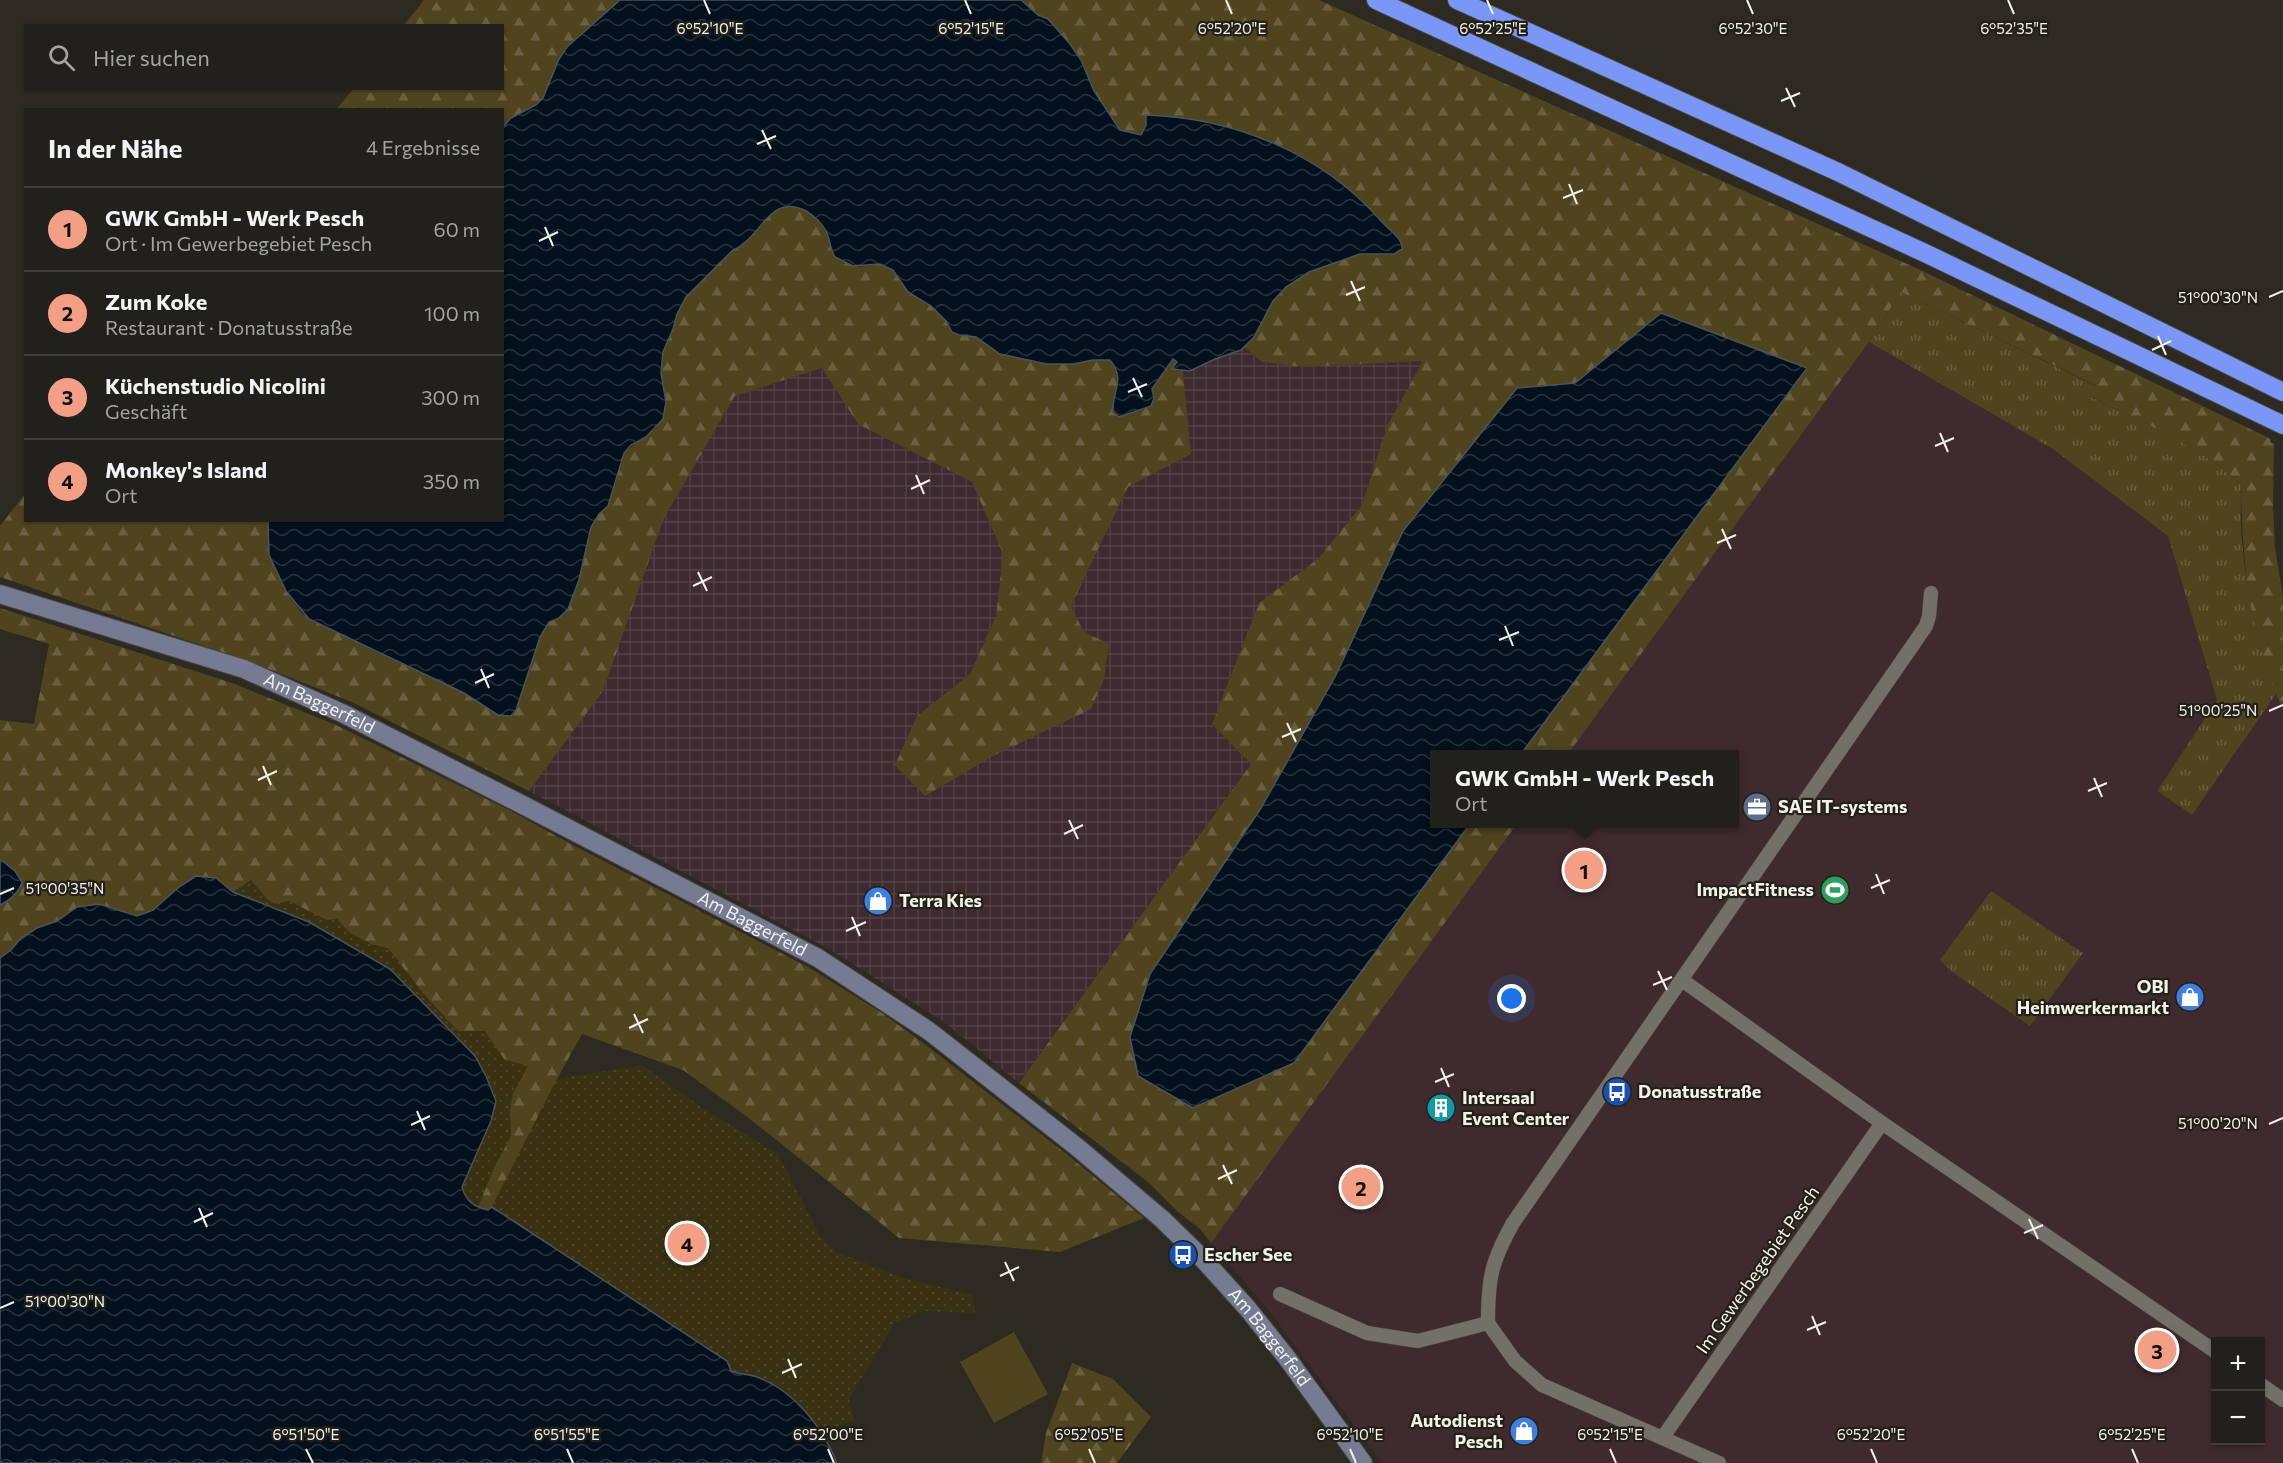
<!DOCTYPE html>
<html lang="de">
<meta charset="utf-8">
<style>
body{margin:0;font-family:Commissioner,sans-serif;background:#2e2d27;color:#f1f3f6}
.controls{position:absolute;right:18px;bottom:18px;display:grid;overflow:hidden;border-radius:0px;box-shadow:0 2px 4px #0004}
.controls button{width:54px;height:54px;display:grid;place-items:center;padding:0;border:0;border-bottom:2px solid #3f3e39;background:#22201a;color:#f1f3f6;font:30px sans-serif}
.you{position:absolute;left:1512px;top:999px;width:21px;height:21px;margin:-15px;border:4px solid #fff;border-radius:50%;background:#1a73e8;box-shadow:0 0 0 9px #1a73e833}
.badge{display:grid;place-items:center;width:39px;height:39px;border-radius:50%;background:#f39f86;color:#111;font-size:20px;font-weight:700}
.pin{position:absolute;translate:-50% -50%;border:3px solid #fff;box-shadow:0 2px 6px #0006}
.popup{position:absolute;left:1430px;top:750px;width:309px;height:78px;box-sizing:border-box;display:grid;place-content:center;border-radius:0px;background:#22201a;filter:drop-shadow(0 2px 4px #0005);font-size:20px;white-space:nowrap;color:#a2a3a2}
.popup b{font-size:22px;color:#f1f3f6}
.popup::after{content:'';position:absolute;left:50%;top:100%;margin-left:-12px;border:12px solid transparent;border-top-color:#22201a}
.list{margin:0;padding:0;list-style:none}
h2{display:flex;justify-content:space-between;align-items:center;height:78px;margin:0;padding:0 24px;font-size:26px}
h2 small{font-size:20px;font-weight:400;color:#a2a3a2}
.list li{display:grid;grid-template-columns:39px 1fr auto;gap:18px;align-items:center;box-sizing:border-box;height:84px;padding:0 24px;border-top:2px solid #3f3e39}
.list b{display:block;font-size:22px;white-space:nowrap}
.list p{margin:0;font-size:20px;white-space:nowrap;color:#a2a3a2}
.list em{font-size:20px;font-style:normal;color:#a2a3a2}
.icon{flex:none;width:33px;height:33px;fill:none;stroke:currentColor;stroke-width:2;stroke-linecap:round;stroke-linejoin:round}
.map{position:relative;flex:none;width:2283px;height:1463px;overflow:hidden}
.search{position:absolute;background:#22201a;box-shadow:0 2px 4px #0004;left:24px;top:24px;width:480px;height:66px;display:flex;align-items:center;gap:15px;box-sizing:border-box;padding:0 21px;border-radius:0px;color:#a2a3a2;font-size:22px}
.panel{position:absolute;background:#22201a;box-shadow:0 2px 4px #0004;left:24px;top:108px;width:480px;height:414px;border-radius:0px}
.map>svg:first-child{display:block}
.commercial{fill:#3f2b2e;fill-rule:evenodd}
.industrial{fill:url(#industrial-grid)}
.grass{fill:url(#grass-tufts)}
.forest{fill:url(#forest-firs)}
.sand{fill:url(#sand-dots)}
.pitch{fill:#50441e}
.water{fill:url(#water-waves);stroke:#4a545b;stroke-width:1.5}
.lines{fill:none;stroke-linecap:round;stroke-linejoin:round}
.minor-casing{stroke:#4a4841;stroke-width:15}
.secondary-casing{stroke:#4a4841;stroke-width:20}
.motorway-casing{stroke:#4a4841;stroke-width:20}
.minor{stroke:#737067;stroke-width:14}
.secondary{stroke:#757c92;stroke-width:18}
.motorway{stroke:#7b97f5;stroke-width:18}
.ticks{fill:none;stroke:#f3f1ec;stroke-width:2}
.labels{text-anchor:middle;stroke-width:4.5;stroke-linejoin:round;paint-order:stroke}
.street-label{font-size:18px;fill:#f3f1ec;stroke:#232018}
.poi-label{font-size:18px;font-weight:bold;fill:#f3f1ec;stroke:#232018;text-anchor:start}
.ticks-label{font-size:15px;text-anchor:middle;fill:#f3f1ec;stroke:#232018;stroke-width:4.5;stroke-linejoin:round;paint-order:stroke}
</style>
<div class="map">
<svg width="2283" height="1463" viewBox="0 0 2283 1463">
<defs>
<pattern id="industrial-grid" width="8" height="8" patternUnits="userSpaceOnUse" patternTransform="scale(1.5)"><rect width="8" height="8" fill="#3e2b31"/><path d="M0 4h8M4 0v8" fill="none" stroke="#514045"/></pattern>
<pattern id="grass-tufts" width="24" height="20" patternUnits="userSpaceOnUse" patternTransform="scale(1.5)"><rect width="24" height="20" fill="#50441e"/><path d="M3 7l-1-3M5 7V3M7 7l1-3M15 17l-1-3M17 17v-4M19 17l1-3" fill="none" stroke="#6a5f3f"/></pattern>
<pattern id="forest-firs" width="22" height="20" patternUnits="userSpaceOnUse" patternTransform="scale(1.5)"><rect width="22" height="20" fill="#50441e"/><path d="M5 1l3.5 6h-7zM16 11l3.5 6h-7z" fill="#6a5f3f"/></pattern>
<pattern id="sand-dots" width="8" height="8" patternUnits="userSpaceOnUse" patternTransform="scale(1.5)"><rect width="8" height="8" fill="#393111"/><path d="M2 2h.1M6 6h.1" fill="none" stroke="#4c4528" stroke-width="1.8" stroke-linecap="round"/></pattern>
<pattern id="water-waves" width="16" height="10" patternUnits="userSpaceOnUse" patternTransform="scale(1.5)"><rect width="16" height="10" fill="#02111d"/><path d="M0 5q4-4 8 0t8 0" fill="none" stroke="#27343e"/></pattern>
</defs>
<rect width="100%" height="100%" fill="#2d2a22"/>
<path class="commercial" d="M 1869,342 L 2053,449 L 2168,536 L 2217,700 L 2157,791 L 2192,815 L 2276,694 L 2283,709 L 2283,1463 L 1382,1463 L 1270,1312 L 1211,1243 L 1517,824 L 1734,824 L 1734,754 L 1568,754 ZM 2216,1342 L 2260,1342 L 2260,1440 L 2216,1440 Z"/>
<path class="industrial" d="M 1244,347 L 1262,362 L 1302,367 L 1423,361 L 1387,426 L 1362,505 L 1319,558 L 1259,603 L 1212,724 L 1251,764 L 1019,1083 L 944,1022 L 829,949 L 529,791 L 603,691 L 664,518 L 735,396 L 822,368 L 858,424 L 972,482 L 1003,554 L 996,616 L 970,674 L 917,716 L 925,796 L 995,755 L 1084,632 L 1071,606 L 1128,487 L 1191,454 L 1183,371 Z"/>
<path class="grass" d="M 1901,292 L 2096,386 L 2089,396 C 2142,422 2197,444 2241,484 C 2241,502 2240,521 2242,540 C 2246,593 2259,644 2276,694 L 2192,815 L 2157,791 L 2217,700 L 2168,536 L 2053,449 L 1869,342 Z
M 1991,891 L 2083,953 L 2030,1026 L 1951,971 L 1940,960 Z"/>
<path class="forest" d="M 424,0 L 620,0 L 594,25 L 579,35 L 543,98 C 532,110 515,115 503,127 L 502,110 L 336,110 L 353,89 L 502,88 L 502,26 L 404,25 Z
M 1021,0 L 1319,0 L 1916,268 L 2271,439 L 2270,442 L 2274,443 L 2273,505 L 2275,548 L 2283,597 L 2283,709 C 2249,639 2242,560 2241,484 C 2197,444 2141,422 2088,395 L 2095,385 L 1901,292 L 1869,342 L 1568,754 L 1521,754 L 1806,369 L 1661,313 L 1575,383 L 1517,388 L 1403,531 L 1336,675 L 1261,808 L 1150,974 L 1294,1063 L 1470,824 L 1517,824 L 1211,1243 L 1201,1230 L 1176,1210 L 1148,1182 L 1019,1083 L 1251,764 L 1212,724 L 1259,603 L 1319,558 L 1362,505 L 1387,426 L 1423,361 L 1302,367 L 1262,362 L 1244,347 C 1259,334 1263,317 1273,301 C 1289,278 1334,259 1361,253 C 1369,252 1376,255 1384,254 C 1390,253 1396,251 1402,249 C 1403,238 1388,229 1381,221 C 1323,153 1234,118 1146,115 L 1146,125 L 1141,135 L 1120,130 L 1093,91 L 1081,60 L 1048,19 L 1038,15 Z
M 785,205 C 818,206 827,234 839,260 L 860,267 L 880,264 L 893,270 L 908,292 L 931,306 L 946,321 L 952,332 L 976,337 L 1000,353 L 1035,362 L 1073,364 L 1093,360 L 1110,360 C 1122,376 1118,386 1113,403 L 1123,416 L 1145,409 L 1153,392 L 1152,389 L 1174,359 L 1178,362 L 1173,369 L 1183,371 L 1191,454 L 1128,487 L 1071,606 L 1084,632 L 1109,644 L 1104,679 L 1091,709 L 995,755 L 925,796 L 895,765 L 917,716 L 970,674 L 996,616 L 1003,554 L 972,482 L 858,424 L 822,368 L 735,396 L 664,518 L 603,691 L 529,791 L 352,702 L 251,662 L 0,577 L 0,526 L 25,494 L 26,520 L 268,521 L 269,556 L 286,591 L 302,614 L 374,651 L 464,693 L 498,715 L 516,710 L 540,637 L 549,622 L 559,617 L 568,609 L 579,580 L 591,527 L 599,514 L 608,506 L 624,453 L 656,428 L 664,389 L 661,373 L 663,352 L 673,329 L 677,314 L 686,297 L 732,251 C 755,241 763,216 785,205 Z
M 0,608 L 232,683 L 336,725 L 513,812 L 569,843 L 808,967 L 882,1013 L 926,1045 L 1069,1156 L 1144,1218 L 1060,1252 L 899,1238 L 750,1119 L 683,1070 L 582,1034 L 557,1079 L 492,1207 L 488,1210 L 473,1205 L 390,969 L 309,922 L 233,892 L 216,878 L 166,899 L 152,910 L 137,916 L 99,904 L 77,907 L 57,921 L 37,928 L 21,938 L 11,950 L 0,958 L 0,905 L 20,889 L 14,871 L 0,859 L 0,720 L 34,724 L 49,644 L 0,629 Z
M 1072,1363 L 1113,1379 L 1151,1417 L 1117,1463 L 1041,1463 L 1046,1433 Z"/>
<path class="sand" d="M 251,880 L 268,900 L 275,904 L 289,901 L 327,920 L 337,919 L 349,932 L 371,944 L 388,948 L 423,993 L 458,1031 L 485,1031 L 504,1059 L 528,1066 L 513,1094 L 510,1110 L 511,1136 L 495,1166 L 478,1207 C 469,1203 465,1196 462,1187 L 491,1121 L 496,1101 L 475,1056 L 390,969 L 309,922 L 233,892 Z
M 642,1065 L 704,1109 L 778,1154 L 819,1234 L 836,1252 L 904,1278 L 973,1295 L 975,1313 L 924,1311 L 895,1323 L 849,1399 L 854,1420 L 823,1433 C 803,1410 787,1390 758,1378 C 750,1374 740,1375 731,1371 L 727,1361 L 492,1207 L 557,1079 Z"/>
<path class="pitch" d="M 1014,1332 L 1048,1394 L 994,1423 L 960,1362 Z"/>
<path class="water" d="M 620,0 L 1021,0 L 1038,15 L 1048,19 L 1070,44 L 1081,60 L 1094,91 L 1120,130 L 1141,135 L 1146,125 L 1146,115 C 1234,118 1322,153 1381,221 C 1388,229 1403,238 1402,249 L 1394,254 L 1360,254 L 1309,272 L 1286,287 L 1273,301 L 1254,337 L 1241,350 L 1215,359 L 1190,371 L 1172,369 L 1177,362 L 1173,359 L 1152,389 L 1154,398 L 1151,406 L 1119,417 L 1113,412 C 1112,390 1126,380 1110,360 L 1093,360 L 1073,364 L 1047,364 L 1000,354 L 976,337 L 959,335 L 952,332 L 946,321 L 931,306 L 908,292 L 893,270 L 880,264 L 853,266 L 835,257 C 830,249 830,239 826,231 C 822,223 813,215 806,211 C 769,192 762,238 732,251 L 686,297 L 677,314 L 673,329 L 663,352 L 661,373 L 666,402 L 663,419 L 646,437 L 631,445 L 624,453 L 608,506 L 599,514 L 591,527 L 579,580 L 568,609 L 559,618 L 549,622 L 540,637 L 516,710 L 511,716 L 498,715 L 464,693 L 309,619 L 286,591 L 269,555 L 268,521 L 502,520 L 503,127 L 511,118 L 536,105 L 543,98 L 559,59 L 567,47 Z
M 1661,313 L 1807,368 L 1521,754 L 1434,754 L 1434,824 L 1470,824 L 1294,1063 L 1193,1108 L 1138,1076 L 1130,1037 L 1150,974 L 1261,808 L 1336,675 L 1403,531 L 1517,388 L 1575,383 Z
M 0,859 L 15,871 L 22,882 C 19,893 10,900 0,905 Z
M 196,876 L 216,878 L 233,892 L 309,922 L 390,969 L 475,1056 L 486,1076 L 496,1101 L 491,1121 L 462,1187 C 466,1201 474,1207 488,1210 L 492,1207 L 727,1361 L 731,1371 C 741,1375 749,1374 757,1377 C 795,1391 822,1427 837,1463 L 0,1463 L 0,958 L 11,950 L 21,938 L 37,928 L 57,921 L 77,907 L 99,904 L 137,916 L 153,910 L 179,887 Z"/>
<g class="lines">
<g class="minor-casing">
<path id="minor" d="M 1682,980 L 1882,1123 L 2216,1352
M 1280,1294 L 1367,1333 L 1418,1341 L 1488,1323
M 1488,1323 C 1488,1279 1491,1262 1513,1223 L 1926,626 L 1929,616 L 1931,593
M 1488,1323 L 1515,1361 L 1542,1385 L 1719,1463
M 2260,1384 L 2283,1400
M 1663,1437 L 1882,1123"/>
</g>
<g class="secondary-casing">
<g id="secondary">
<path id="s1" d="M 0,594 L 244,669 L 344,714 L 521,804 L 818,958 L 929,1031 L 1077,1147 L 1162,1219 L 1202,1258 L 1248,1309 L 1287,1358 L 1363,1463"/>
</g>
</g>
<g class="motorway-casing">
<path id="motorway" d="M 1376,0 L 1927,254 L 2283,425
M 1457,0 L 1838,172 L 2283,392"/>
</g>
<use href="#minor" class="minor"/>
<use href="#secondary" class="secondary"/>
<use href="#motorway" class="motorway"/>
</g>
<path class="ticks" d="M 704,0 L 710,14M 965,0 L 971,14M 1226,0 L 1232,14M 1487,0 L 1493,14M 1747,0 L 1753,14M 2008,0 L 2014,14M 1786,88 L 1795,107M 1781,101 L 1800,93M 762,130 L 771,149M 757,144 L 776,136M 1569,184 L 1577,204M 1563,198 L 1583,190M 545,227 L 553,246M 539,241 L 558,232M 1351,281 L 1360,301M 1346,295 L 1365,287M 2269,297 L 2283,291M 2158,336 L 2166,355M 2152,350 L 2171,341M 1133,378 L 1142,397M 1128,392 L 1147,384M 1940,433 L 1948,452M 1935,446 L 1954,438M 916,475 L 924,494M 911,489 L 930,480M 1722,529 L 1731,549M 1717,543 L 1736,535M 698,572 L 707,591M 693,586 L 712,577M 1505,626 L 1513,646M 1499,640 L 1519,632M 481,669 L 489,688M 475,683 L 494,674M 2269,711 L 2283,705M 1287,723 L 1296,742M 1282,737 L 1301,729M 263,766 L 271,785M 2094,778 L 2102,797M 258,780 L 277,771M 2088,791 L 2107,783M 1069,820 L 1078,839M 1064,834 L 1083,825M 1876,874 L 1884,894M 1871,888 L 1890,880M 0,894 L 14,888M 852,917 L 860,936M 846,931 L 866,922M 1658,971 L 1667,990M 1653,985 L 1672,977M 634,1014 L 643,1033M 629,1028 L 648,1019M 1441,1068 L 1449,1087M 1435,1082 L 1454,1074M 417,1111 L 425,1130M 2269,1124 L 2283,1118M 411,1125 L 430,1116M 1223,1165 L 1232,1184M 1218,1179 L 1237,1170M 199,1208 L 207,1227M 2029,1219 L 2038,1239M 194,1222 L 213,1213M 2024,1233 L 2043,1225M 1005,1262 L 1014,1281M 1000,1276 L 1019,1267M 0,1308 L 14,1302M 1812,1316 L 1820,1335M 1807,1330 L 1826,1322M 788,1359 L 796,1378M 782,1373 L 802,1364M 306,1449 L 313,1463M 567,1449 L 573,1463M 828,1449 L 834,1463M 1089,1449 L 1095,1463M 1350,1449 L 1356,1463M 1610,1449 L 1616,1463M 1871,1449 L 1877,1463M 2132,1449 L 2138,1463"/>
<defs>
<g id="office-disc" transform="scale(1.5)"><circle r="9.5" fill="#5c6f8a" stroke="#232018"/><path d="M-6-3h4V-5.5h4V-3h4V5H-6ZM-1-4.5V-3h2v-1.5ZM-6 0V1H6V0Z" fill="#fff"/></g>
<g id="stadium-disc" transform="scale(1.5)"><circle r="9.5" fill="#2e9e5b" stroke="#232018"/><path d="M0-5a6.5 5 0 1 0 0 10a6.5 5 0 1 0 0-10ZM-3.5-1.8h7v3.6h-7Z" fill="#fff"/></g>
<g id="shop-disc" transform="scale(1.5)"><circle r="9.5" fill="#3f7fe0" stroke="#232018"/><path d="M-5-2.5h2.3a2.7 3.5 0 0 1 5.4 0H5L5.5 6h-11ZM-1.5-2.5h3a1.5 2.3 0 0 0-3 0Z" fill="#fff"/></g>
<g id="bus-disc" transform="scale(1.5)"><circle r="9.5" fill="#1a4fb4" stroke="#232018"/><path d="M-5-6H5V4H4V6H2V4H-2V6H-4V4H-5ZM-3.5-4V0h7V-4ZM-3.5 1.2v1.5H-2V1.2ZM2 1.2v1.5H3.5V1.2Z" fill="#fff"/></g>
<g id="building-disc" transform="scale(1.5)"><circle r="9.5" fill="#0f9aa8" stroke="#232018"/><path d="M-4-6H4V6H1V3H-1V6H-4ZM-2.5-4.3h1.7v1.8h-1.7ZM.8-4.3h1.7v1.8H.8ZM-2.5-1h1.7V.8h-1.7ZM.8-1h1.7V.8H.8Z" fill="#fff"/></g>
</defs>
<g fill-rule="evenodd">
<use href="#office-disc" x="1757" y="807"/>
<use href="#stadium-disc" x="1835" y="890"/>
<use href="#shop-disc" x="878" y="901"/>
<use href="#shop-disc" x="2190" y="997"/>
<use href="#bus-disc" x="1617" y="1092"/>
<use href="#building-disc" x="1441" y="1108"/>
<use href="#bus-disc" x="1183" y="1255"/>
<use href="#shop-disc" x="1524" y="1431"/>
</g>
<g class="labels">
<g class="street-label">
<text dy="6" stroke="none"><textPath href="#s1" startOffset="338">Am Baggerfeld</textPath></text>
<text dy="6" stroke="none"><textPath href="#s1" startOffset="824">Am Baggerfeld</textPath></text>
<text transform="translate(1758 1270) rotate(-55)" y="6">Im Gewerbegebiet Pesch</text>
<text dy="6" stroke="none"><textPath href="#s1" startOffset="1490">Am Baggerfeld</textPath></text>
</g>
<g class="poi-label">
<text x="1778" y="813">SAE IT-systems</text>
<text x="1814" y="896" text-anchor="end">ImpactFitness</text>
<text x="899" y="907">Terra Kies</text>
<text x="2169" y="993" text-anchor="end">OBI<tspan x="2169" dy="21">Heimwerkermarkt</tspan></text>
<text x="1638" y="1098">Donatusstraße</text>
<text x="1462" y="1104">Intersaal<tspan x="1462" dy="21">Event Center</tspan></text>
<text x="1204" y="1261">Escher See</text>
<text x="1503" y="1427" text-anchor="end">Autodienst<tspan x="1503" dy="21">Pesch</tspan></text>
</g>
</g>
<g class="ticks-label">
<text x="710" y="34">6°52'10"E</text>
<text x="971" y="34">6°52'15"E</text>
<text x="1232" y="34">6°52'20"E</text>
<text x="1493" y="34">6°52'25"E</text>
<text x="1753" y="34">6°52'30"E</text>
<text x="2014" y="34">6°52'35"E</text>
<text x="2218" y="303">51°00'30"N</text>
<text x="2218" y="716">51°00'25"N</text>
<text x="65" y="894">51°00'35"N</text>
<text x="2218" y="1129">51°00'20"N</text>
<text x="65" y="1307">51°00'30"N</text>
<text x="306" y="1440">6°51'50"E</text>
<text x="567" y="1440">6°51'55"E</text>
<text x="828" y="1440">6°52'00"E</text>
<text x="1089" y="1440">6°52'05"E</text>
<text x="1350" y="1440">6°52'10"E</text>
<text x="1610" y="1440">6°52'15"E</text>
<text x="1871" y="1440">6°52'20"E</text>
<text x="2132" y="1440">6°52'25"E</text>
</g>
</svg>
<div class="controls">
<button>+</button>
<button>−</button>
</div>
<div class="you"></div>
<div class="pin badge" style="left:1584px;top:870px">1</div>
<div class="popup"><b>GWK GmbH - Werk Pesch</b>Ort</div>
<div class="pin badge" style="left:1361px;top:1187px">2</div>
<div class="pin badge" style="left:2157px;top:1350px">3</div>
<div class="pin badge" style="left:687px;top:1243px">4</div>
<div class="search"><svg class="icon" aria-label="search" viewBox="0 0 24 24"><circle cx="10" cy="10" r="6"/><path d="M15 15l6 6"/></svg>Hier suchen</div>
<section class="panel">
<h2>In der Nähe<small>4 Ergebnisse</small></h2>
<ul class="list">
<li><span class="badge">1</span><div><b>GWK GmbH - Werk Pesch</b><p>Ort · Im Gewerbegebiet Pesch</p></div><em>60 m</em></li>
<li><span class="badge">2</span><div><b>Zum Koke</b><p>Restaurant · Donatusstraße</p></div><em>100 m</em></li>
<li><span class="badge">3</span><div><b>Küchenstudio Nicolini</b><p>Geschäft</p></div><em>300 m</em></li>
<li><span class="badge">4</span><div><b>Monkey's Island</b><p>Ort</p></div><em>350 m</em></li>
</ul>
</section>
</div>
